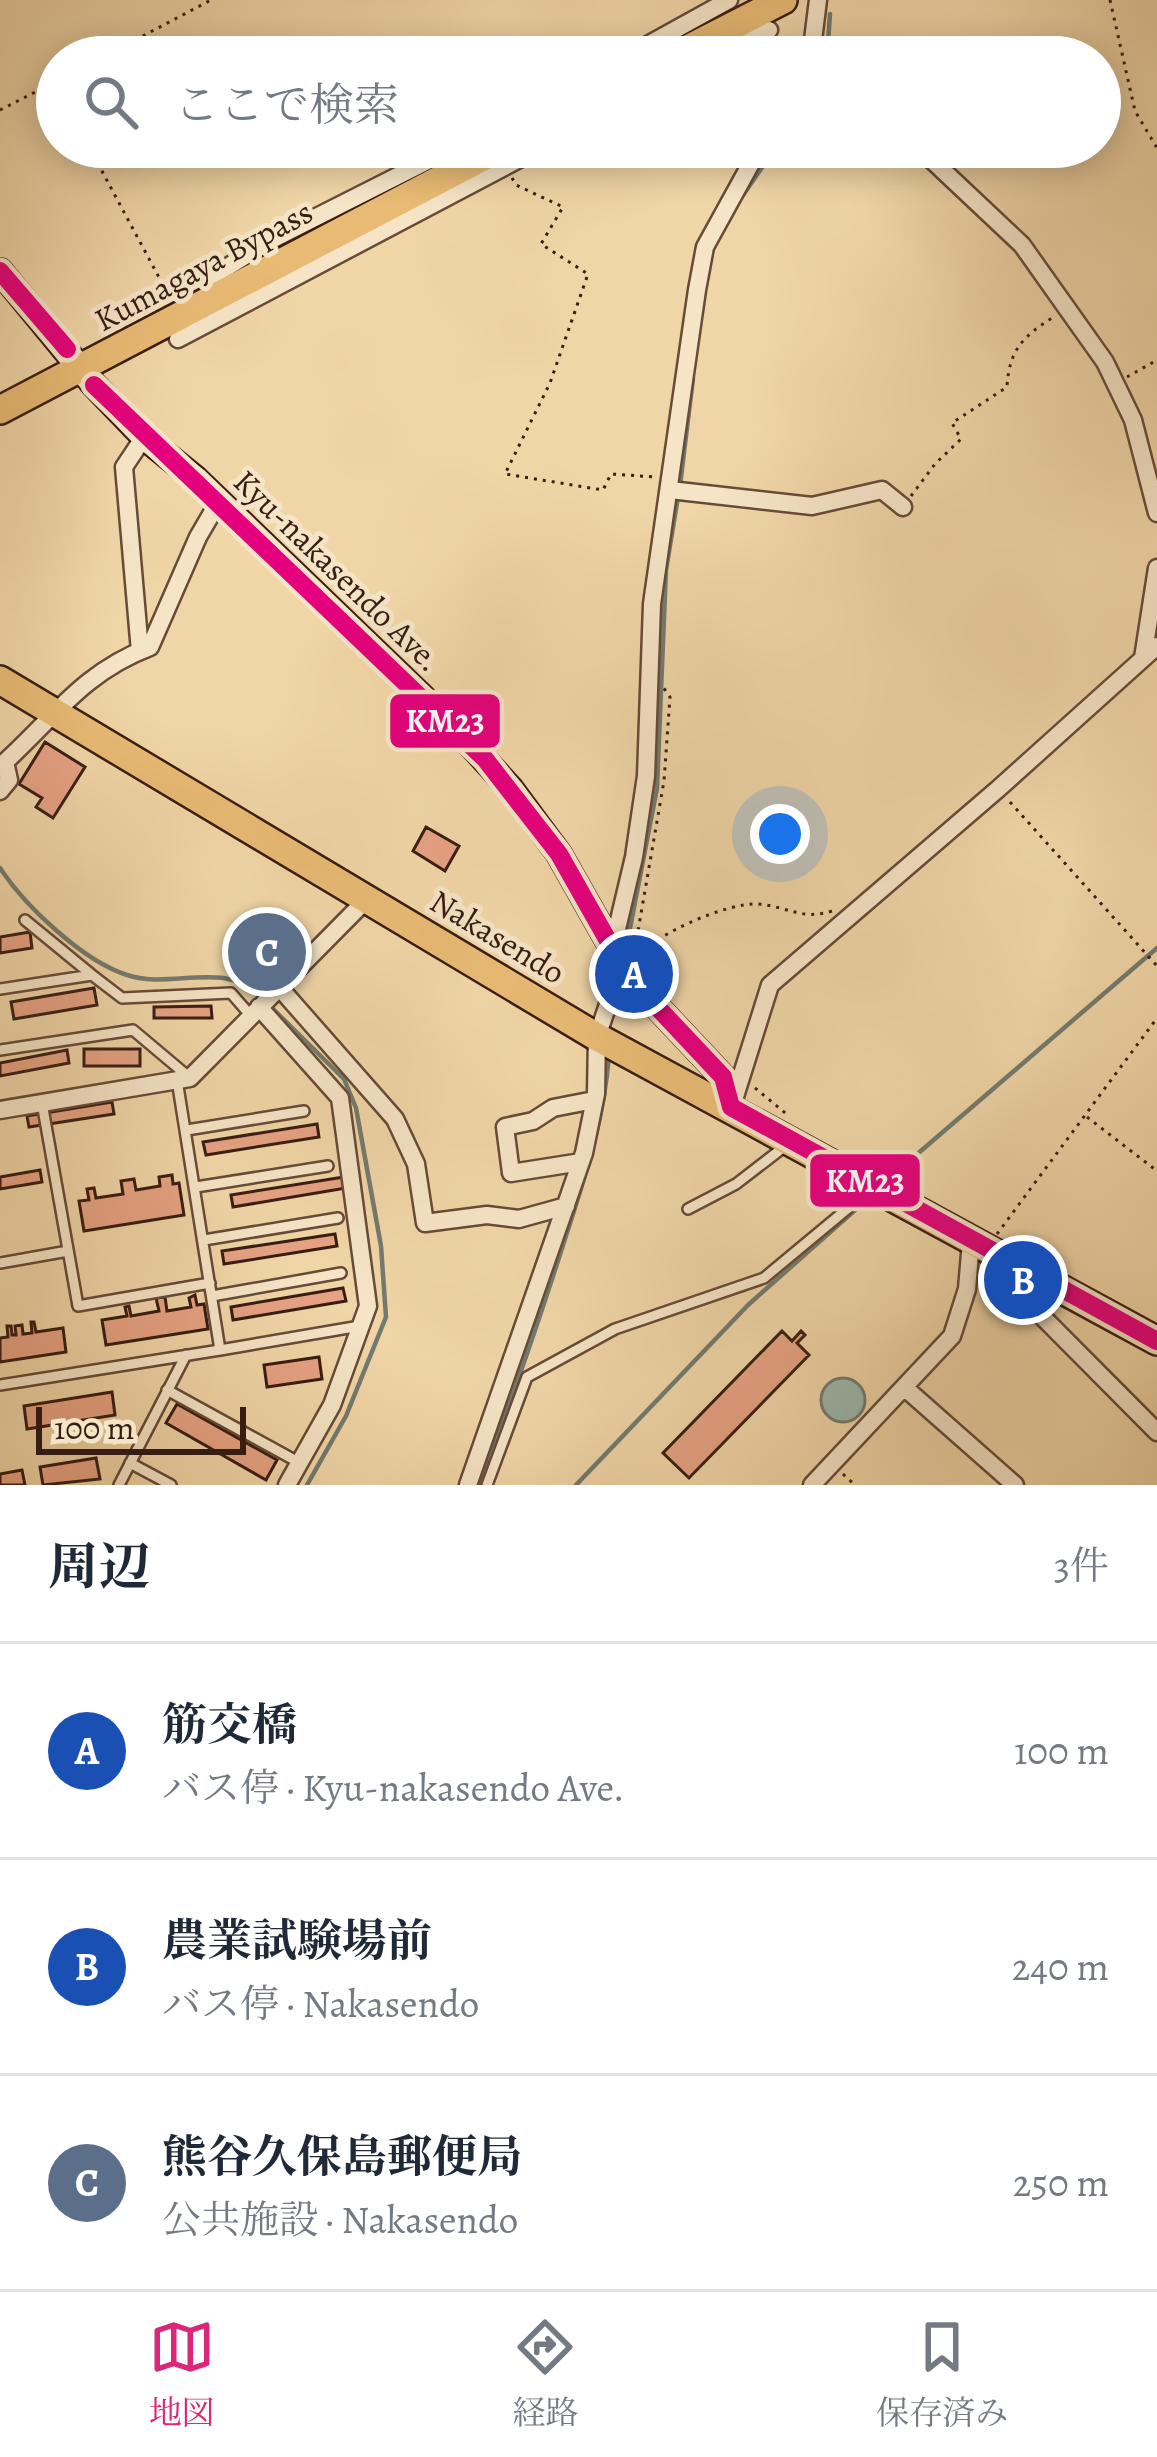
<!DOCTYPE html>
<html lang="ja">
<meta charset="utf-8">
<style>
body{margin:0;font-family:Alegreya,"Noto Serif JP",serif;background:#f6f6f7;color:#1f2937}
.scale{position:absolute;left:36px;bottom:30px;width:210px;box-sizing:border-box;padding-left:12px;border:6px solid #381d13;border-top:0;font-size:33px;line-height:42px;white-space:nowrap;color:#381d13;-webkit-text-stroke:9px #f5e4c6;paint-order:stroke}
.you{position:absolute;left:780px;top:834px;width:42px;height:42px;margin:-30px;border:9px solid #fff;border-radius:50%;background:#1a73e8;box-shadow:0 0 0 18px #1a73e833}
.badge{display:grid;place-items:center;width:78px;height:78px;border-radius:50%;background:#db2777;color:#fff;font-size:39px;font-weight:700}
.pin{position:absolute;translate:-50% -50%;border:6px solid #fff;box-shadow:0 3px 12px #0006}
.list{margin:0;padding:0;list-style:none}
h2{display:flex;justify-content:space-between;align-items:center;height:156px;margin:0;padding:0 48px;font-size:51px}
h2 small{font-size:39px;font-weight:400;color:#747a83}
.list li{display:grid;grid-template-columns:78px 1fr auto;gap:36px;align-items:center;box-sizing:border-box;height:216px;padding:0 48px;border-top:3px solid #e0e1e3}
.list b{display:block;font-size:45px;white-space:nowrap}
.list p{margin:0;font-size:39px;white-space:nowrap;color:#747a83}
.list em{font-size:39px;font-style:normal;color:#747a83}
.icon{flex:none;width:66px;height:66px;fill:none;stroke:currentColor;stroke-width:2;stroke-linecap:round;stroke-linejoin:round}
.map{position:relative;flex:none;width:1157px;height:1485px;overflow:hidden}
.search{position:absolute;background:#fff;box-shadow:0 6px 30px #0003;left:36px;right:36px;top:36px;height:132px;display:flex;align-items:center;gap:30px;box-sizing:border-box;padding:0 42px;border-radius:66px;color:#747a83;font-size:45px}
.sheet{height:804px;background:#fff}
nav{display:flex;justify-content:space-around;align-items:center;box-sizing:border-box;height:168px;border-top:3px solid #e0e1e3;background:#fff;font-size:33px;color:#747a83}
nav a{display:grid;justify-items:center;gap:6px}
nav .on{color:#db2777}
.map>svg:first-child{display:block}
.water{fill:#9ab8ac;stroke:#737a6f;stroke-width:3}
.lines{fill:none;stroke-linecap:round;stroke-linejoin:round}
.stream{stroke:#737a6f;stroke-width:4.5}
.building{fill:#e6a283;stroke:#381d13;stroke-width:3}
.service-casing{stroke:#664b38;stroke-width:14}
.minor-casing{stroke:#664b38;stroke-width:21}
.secondary-casing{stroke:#381d13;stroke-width:28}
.trunk-casing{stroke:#381d13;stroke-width:32}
.path{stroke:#381d13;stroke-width:3;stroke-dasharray:3 6;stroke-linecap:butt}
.service{stroke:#f5e4c6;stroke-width:9}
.minor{stroke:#f5e4c6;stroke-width:16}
.secondary{stroke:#f5e4c6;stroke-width:24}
.trunk{stroke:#e8ba74;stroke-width:27}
.bus-1-casing{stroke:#f5e4c6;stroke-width:27}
.bus-1{stroke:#e5007d;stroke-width:18}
.labels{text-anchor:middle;stroke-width:10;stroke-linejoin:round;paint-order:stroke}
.street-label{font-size:33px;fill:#381d13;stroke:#f5e4c6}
.line-badge{stroke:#f5e4c6;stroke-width:4.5}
.badge-label{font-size:33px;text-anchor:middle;font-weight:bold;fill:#fff}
</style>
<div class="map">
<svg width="1157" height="1485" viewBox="0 0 1157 1485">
<rect width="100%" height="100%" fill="#f0d5a7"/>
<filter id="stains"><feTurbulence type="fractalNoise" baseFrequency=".00167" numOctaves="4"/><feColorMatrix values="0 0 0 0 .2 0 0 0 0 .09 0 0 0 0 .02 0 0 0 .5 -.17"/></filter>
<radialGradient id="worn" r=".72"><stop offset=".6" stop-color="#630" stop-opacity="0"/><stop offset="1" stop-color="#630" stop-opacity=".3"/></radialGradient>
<path class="water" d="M821 1400a22 22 0 1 1 44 0a22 22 0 1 1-44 0Z"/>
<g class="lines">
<path class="stream" d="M 827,57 L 830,14
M 739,201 L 776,147
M 680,486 L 693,378
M 0,868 C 25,906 83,961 127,975 C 171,990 225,959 261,997
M 626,949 L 657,788 L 666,570 L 678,497
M 269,1005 L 344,1079 L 356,1108 L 381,1246 L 386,1317 L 346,1416 L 307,1485
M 901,1168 L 1157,948
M 480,1485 C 510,1404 538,1324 564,1242 C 584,1180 604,1121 609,1055
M 576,1485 L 748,1305 L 871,1196"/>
</g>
<path class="building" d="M 45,742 L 85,767 L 53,818 L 36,807 L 42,798 L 19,784 Z
M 426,827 L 459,846 L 445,871 L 413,851 Z
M 30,932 L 32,948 L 0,953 L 0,937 Z
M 262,934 L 285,958 L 271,972 L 245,951 Z
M 94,988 L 97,1005 L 14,1019 L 11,1002 Z
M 211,1006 L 212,1018 L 154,1018 L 154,1007 Z
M 84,1049 L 140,1049 L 140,1066 L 84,1066 Z
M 67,1050 L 69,1063 L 0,1076 L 0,1063 Z
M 112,1102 L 114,1114 L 29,1127 L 27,1116 Z
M 317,1124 L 319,1137 L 206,1155 L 203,1142 Z
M 40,1170 L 42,1182 L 0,1189 L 0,1177 Z
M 172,1175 L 173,1184 L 179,1183 L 184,1215 L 84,1231 L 79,1201 L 89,1200 L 87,1189 L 94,1188 L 96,1198 L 123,1194 L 121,1181 L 134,1179 L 136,1190 L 160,1186 L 159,1177 Z
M 344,1177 L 346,1188 L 233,1207 L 231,1195 Z
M 335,1234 L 337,1246 L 224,1264 L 222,1251 Z
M 343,1288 L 346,1301 L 233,1320 L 231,1307 Z
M 195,1295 L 197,1305 L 204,1304 L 208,1329 L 106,1345 L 102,1320 L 127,1316 L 125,1307 L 129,1306 L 131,1316 L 159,1311 L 156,1298 L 165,1297 L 167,1311 L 191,1307 L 189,1298 Z
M 31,1322 L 34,1322 L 36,1332 L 63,1328 L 66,1352 L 0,1362 L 0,1338 L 8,1337 L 7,1326 L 11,1326 L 12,1335 L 16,1335 L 15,1326 L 22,1325 L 23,1334 L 32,1333 Z
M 782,1331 L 792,1341 L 801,1331 L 805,1335 L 797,1343 L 809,1355 L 689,1478 L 663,1453 Z
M 319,1357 L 322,1379 L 267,1387 L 264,1365 Z
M 112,1392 L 115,1415 L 27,1429 L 24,1406 Z
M 177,1404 L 277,1460 L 266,1480 L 166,1423 Z
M 96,1458 L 100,1479 L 43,1485 L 40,1467 Z
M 22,1470 L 25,1485 L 0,1485 L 0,1474 Z"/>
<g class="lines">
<g class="service-casing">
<path id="service" d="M 25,920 L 92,975
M 0,989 L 92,975 L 122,998 L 231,993 L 251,1016
M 0,1050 L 133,1030 L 190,1078
M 177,1080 L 220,1350 L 360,1326
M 42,1103 L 78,1306 L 210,1283
M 187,1130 L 304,1111
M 196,1187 L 328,1166
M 688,1209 L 736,1184 L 784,1147
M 204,1240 L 338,1218
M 0,1263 L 68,1251
M 212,1296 L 341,1273
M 0,1385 L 220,1350
M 167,1390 L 300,1463
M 130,1463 L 171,1485
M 119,1485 L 186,1355
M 487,1485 L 527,1377 L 615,1329 L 764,1278 L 870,1190"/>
</g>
<g class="minor-casing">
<path id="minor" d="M 626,57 L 729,0
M 715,57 L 769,30
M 805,57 L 813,40 L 818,0
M 918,147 L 1022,245 L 1105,362 L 1133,420 L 1157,513
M 226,294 L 216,274 L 273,239 L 455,147
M 178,339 L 542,147
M 670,490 L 812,506 L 882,490 L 903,507
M 140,651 L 124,467 L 144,437
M 1143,658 L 1157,568
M 0,791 L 9,780 L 5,762 C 55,716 84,672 150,647 L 198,537 L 219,501
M 612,950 L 634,857 L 646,776 L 652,604 L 697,290 L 705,247 L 760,147
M 279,987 L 395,1119 L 416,1164 L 425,1223 L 487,1215 L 519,1219 L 566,1206
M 259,1007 L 340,1098 L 368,1306 L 332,1405 L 287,1485
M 732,1106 L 770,985 L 998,789 L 1157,646
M 0,1110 L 190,1078 L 366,900
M 581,1162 L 511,1173 L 505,1127 L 533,1121 L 553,1108 L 594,1100
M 986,1250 L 993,1267 L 1157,1432
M 905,1388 L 1015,1485
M 468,1485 L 584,1153 L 596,1094 L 597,1037 L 621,966
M 812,1485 L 952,1336 L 967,1289 L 971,1242"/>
</g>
<g class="secondary-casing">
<path id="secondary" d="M 0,271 L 94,385 L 144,437 L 196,479 L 460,733 L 511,789 L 559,854 L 628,976 L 723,1077 L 731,1107"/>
</g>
<g class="trunk-casing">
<path id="trunk" d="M 672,57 L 783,0
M 0,410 L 502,147
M 0,680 L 597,1037 L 1157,1341"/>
</g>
<path class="path" d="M 1110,0 L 1135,111 L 1157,148
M 103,57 L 211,0
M 0,110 L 57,81
M 89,147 L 169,296
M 512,178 L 516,185 L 563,207 L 541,244 L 588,274 L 550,383 L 505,474 L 603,490 L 611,474 L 656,477
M 1127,377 L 1157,360
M 911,496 L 935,464 L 961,439 L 952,423 L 1007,387 C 1009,351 1022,337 1052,318
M 1010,802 L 1157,966
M 640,948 L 638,931 L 664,781 L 670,697 L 663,687
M 638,958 C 653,934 729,902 758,904 C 786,906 802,921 832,911
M 755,1088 L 789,1116
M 1087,1117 L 1157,1171
M 997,1234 L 1157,1018
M 843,1474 L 855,1485"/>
<use href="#service" class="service"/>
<use href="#minor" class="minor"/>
<use href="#secondary" class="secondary"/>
<use href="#trunk" class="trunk"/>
<g class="bus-1-casing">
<path id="bus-1" d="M 0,271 L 67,349
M 94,385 L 485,759 L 559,854 L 628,976 L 723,1077 L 731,1107
M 731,1107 L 1157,1341"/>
</g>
<use href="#bus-1" class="bus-1"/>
</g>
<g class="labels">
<g class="street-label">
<text transform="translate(203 265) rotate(-28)" y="12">Kumagaya Bypass</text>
<text transform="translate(338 570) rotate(44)" y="12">Kyu-nakasendo Ave.</text>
<text transform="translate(498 936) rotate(31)" y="12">Nakasendo</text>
</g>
</g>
<g class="line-badge">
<rect x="388" y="692" width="114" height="58" rx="12" fill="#e5007d"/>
<rect x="808" y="1152" width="114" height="57" rx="12" fill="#e5007d"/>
</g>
<g class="badge-label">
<text x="445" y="732">KM23</text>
<text x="865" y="1192">KM23</text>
</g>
<rect width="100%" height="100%" filter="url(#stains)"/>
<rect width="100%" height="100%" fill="url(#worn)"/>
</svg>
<div class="scale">100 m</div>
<div class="you"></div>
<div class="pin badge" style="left:634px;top:974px;background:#1a4fb4">A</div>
<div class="pin badge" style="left:1023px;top:1280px;background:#1a4fb4">B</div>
<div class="pin badge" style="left:267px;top:952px;background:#5c6f8a">C</div>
<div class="search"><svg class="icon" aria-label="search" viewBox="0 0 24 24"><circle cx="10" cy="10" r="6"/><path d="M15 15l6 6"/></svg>ここで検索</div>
</div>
<section class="sheet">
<h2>周辺<small>3件</small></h2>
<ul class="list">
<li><span class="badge" style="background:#1a4fb4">A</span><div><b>筋交橋</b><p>バス停 · Kyu-nakasendo Ave.</p></div><em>100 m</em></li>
<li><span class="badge" style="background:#1a4fb4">B</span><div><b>農業試験場前</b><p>バス停 · Nakasendo</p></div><em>240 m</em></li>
<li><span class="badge" style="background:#5c6f8a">C</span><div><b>熊谷久保島郵便局</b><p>公共施設 · Nakasendo</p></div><em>250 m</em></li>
</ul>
</section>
<nav>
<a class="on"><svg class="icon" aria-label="map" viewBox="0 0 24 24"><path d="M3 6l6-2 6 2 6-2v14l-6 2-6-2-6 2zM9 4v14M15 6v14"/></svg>地図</a>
<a><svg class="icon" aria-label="directions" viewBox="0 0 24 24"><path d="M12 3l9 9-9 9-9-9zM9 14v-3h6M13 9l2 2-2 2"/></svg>経路</a>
<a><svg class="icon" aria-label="saved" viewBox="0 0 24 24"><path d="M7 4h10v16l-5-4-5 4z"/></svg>保存済み</a>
</nav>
